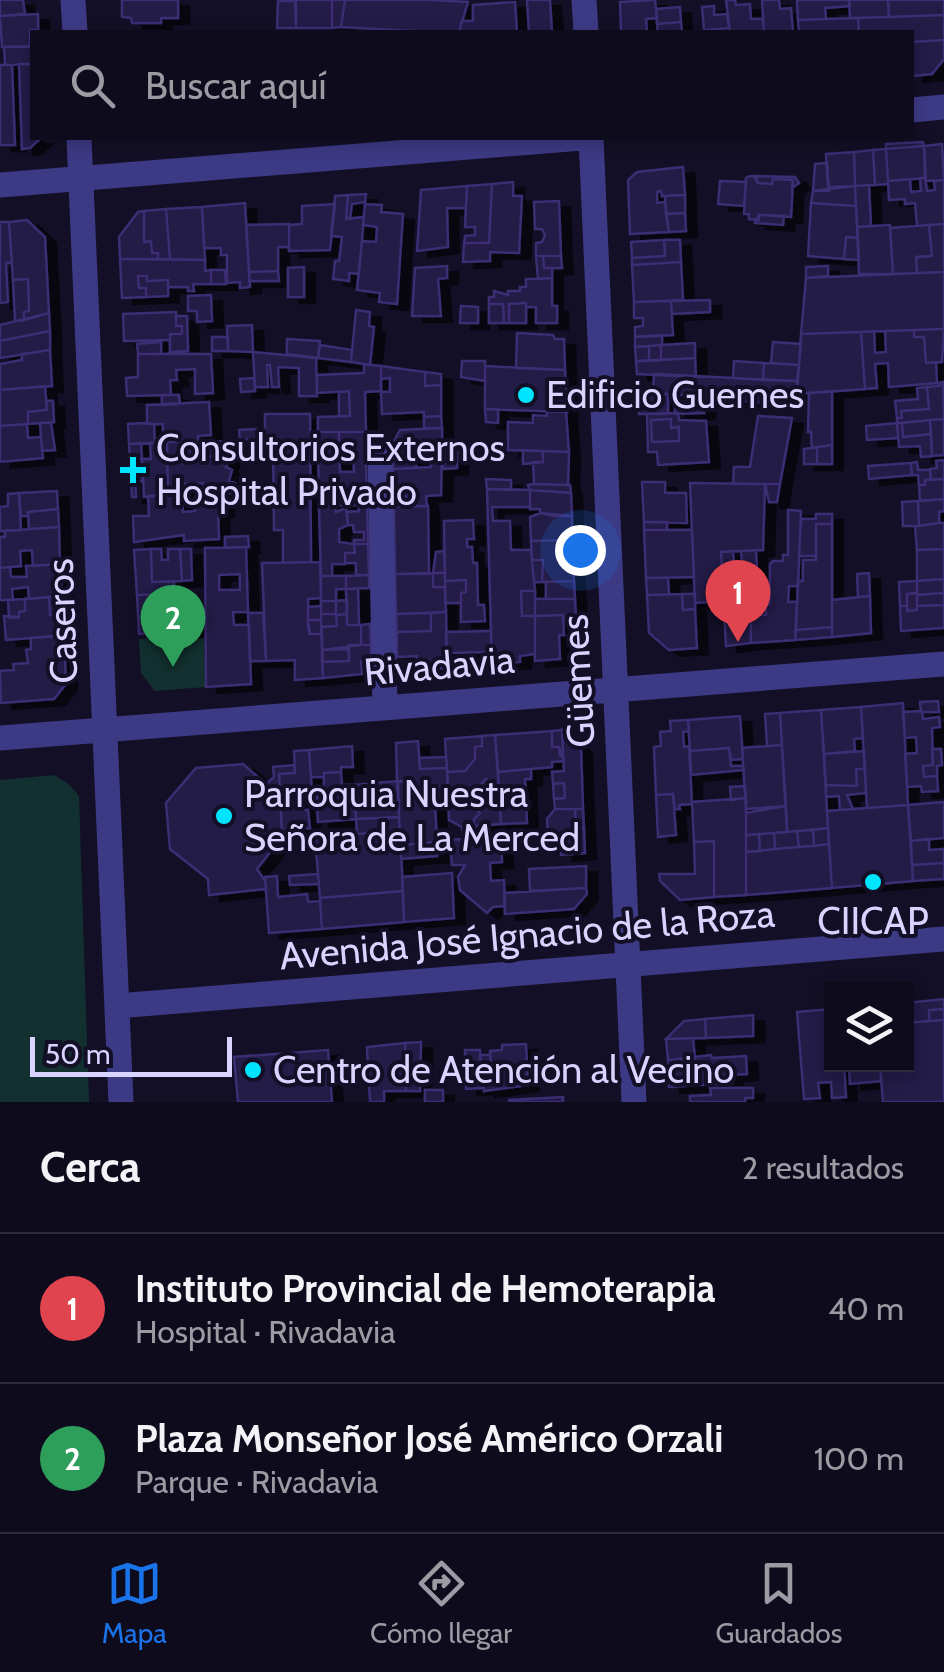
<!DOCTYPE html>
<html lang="es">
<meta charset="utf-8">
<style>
body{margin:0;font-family:Cabin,sans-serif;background:#171425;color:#f1f3f6}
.controls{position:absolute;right:30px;bottom:30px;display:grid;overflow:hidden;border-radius:0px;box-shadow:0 5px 15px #0003}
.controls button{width:90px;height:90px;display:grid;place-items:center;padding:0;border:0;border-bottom:2px solid #2e2b3b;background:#0e0b1c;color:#f1f3f6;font:50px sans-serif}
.scale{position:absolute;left:30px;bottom:25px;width:202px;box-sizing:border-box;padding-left:10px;border:5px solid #d9d4ff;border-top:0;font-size:28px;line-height:35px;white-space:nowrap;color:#d9d4ff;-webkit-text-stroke:8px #130f26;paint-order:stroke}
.you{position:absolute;left:580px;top:550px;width:35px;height:35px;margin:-25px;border:8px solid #fff;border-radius:50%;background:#1a73e8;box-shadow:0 0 0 15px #1a73e833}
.badge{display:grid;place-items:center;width:65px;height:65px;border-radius:50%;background:#1a73e8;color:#fff;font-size:32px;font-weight:700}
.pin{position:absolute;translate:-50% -82px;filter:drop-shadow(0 2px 5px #0008)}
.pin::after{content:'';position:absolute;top:52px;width:35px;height:30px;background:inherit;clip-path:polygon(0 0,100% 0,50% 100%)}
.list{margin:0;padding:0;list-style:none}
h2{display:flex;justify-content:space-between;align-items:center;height:130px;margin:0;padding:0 40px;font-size:42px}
h2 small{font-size:32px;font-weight:400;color:#9b9ba3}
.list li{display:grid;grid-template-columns:65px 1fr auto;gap:30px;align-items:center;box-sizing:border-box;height:150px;padding:0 40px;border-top:2px solid #2e2b3b}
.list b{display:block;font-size:38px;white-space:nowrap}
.list p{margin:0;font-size:32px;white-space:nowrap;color:#9b9ba3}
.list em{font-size:32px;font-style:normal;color:#9b9ba3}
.icon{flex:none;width:55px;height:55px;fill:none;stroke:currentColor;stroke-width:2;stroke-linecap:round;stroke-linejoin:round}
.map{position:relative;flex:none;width:944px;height:1102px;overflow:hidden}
.search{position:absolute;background:#0e0b1c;box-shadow:0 5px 15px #0003;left:30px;right:30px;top:30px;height:110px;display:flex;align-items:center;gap:25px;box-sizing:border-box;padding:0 35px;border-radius:0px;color:#9b9ba3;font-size:38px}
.sheet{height:430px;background:#0e0b1c}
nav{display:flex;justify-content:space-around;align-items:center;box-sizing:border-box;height:140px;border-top:2px solid #2e2b3b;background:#0e0b1c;font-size:28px;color:#9b9ba3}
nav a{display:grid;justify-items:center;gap:5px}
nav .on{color:#1a73e8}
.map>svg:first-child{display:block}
.green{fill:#12302f}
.building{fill:#241b47;stroke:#3b2d73;stroke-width:2.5;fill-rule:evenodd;filter:url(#shadow)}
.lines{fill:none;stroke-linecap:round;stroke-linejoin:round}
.street{stroke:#3d3a85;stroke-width:25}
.poi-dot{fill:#00e5ff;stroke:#130f26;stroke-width:4}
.labels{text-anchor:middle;stroke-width:8;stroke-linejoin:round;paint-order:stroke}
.poi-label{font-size:38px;fill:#d9d4ff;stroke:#130f26;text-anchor:start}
.street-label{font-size:38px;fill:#d9d4ff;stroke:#130f26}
</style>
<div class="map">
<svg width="944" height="1102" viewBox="0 0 944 1102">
<defs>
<filter id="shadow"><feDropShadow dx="11" dy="6" stdDeviation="0" flood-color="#0009"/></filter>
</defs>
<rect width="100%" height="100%" fill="#130f26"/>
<path class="green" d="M 204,637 L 206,687 L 155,691 L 141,673 L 139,639 Z
M 54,775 L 70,785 L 79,796 L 89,1102 L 0,1102 L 0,780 Z"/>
<path class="building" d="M 0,0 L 23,0 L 25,14 L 0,16 Z
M 122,0 L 178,0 L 178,18 L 161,18 L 161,23 L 132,23 L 131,18 L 122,17 Z
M 332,0 L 345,0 L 341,27 L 332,28 Z
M 332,0 L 332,28 L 296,28 L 295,0 Z
M 345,0 L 429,0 L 468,2 L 459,32 L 432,32 L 341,27 Z
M 527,0 L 550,0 L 552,32 L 529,32 Z
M 655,0 L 657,18 L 646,19 L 647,32 L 621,32 L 620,2 Z
M 726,0 L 735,0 L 736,5 L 750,4 L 751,19 L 763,19 L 764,32 L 730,32 Z
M 762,0 L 779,0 L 780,9 L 791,8 L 793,32 L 764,32 Z
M 797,0 L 849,0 L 850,6 L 825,8 L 826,19 L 798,20 Z
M 849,0 L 888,0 L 889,17 L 850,18 Z
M 888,0 L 944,0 L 944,15 L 889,17 Z
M 278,1 L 296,1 L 296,28 L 277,28 Z
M 515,2 L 517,32 L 459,32 L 462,21 L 473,21 L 473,5 Z
M 714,6 L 714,15 L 727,14 L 729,28 L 704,30 L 702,7 Z
M 680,7 L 681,22 L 657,24 L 656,9 Z
M 38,14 L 38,30 L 30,30 L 30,47 L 2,47 L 0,16 Z
M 944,15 L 944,40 L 912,42 L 912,32 L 859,32 L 858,18 Z
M 858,18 L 859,32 L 799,32 L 798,20 Z
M 681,22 L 682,32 L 658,32 L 657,24 Z
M 944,40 L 944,59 L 932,74 L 912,76 L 912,42 Z
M 32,46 L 32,64 L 5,65 L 4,47 Z
M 19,64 L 32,64 L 32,138 L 41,138 L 30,148 L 22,149 Z
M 0,65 L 12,65 L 15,145 L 0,145 Z
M 923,142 L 924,146 L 886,149 L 886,144 Z
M 942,144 L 944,180 L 926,181 L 924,146 Z
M 924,146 L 925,178 L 888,181 L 886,149 Z
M 886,149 L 888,184 L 875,185 L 873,150 Z
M 873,150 L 875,185 L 855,186 L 854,152 Z
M 854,152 L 855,186 L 828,187 L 826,154 Z
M 827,163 L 829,191 L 813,191 L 815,164 Z
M 683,167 L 685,195 L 662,196 L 661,191 L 657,192 L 657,203 L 665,202 L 669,232 L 630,234 L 628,180 L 637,172 Z
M 750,176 L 756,177 L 758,183 L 772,184 L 773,179 L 793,180 L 791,217 L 759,215 L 759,220 L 749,219 L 749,214 L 744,214 L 746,178 Z
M 754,176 L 795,177 L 799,183 L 792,188 L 793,180 L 773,179 L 772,184 L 758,183 Z
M 920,178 L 925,178 L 927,191 L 935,190 L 934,181 L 944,180 L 944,224 L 917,226 L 915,203 L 905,204 L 905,199 L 889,200 L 888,181 L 910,179 L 911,192 L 921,191 Z
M 720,181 L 746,182 L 744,206 L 718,204 Z
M 513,182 L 513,196 L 522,196 L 519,253 L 490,252 L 490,261 L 463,262 L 464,243 L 489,243 L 492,184 Z
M 492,184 L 489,243 L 464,243 L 465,236 L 475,235 L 475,227 L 465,227 L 467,186 Z
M 869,185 L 871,226 L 857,227 L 855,186 Z
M 467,186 L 466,208 L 447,208 L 448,247 L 417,251 L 421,190 Z
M 855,186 L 856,206 L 811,203 L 813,191 Z
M 366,194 L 365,202 L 352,204 L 350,218 L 346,219 L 348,195 Z
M 348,195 L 346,219 L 364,217 L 359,274 L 349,273 L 349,281 L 333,279 L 335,261 L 339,261 L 342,237 L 331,236 L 335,196 Z
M 685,195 L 685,213 L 666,214 L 665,196 Z
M 559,201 L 561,256 L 536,256 L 536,243 L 542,242 L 545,235 L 542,229 L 535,229 L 534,202 Z
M 245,203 L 250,287 L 240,288 L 240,282 L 227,283 L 227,255 L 221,255 L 221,248 L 204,248 L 202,207 Z
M 811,203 L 856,206 L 858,238 L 846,237 L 844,259 L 808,256 Z
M 335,204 L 330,250 L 289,251 L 289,225 L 302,224 L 302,206 Z
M 365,204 L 382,205 L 381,212 L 403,214 L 397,304 L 379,302 L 380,293 L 357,290 L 362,241 L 376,242 L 377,227 L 363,225 Z
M 202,207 L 205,260 L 170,259 L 166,209 Z
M 166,209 L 170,259 L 158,259 L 158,253 L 152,253 L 151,241 L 144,242 L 144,211 Z
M 144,211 L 144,242 L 151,241 L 152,253 L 158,253 L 158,259 L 120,259 L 119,237 L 138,212 Z
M 685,213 L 686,231 L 669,232 L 666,214 Z
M 759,215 L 784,216 L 783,225 L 755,223 Z
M 27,220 L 45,237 L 49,313 L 24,320 L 24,312 L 29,311 L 28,279 L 13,280 L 9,222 Z
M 0,222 L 9,222 L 12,263 L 6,263 L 8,302 L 0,303 Z
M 289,224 L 289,247 L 278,247 L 278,271 L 249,272 L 246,225 Z
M 944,224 L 944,272 L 917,273 L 916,257 L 932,256 L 929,225 Z
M 890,225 L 893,274 L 859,274 L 857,227 Z
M 929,225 L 932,256 L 916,257 L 917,273 L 893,274 L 890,228 Z
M 846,237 L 858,238 L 859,260 L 844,259 Z
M 664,240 L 665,256 L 632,258 L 631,242 Z
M 664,240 L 680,240 L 681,262 L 632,265 L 632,258 L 665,256 Z
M 536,256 L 543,256 L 544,268 L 552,268 L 552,278 L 538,279 Z
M 543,256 L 561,256 L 562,268 L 544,268 Z
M 120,259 L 205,260 L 205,271 L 211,270 L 211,284 L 193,284 L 194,291 L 188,291 L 188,287 L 168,287 L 168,280 L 147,281 L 147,276 L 138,276 L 139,288 L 146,288 L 146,297 L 122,298 Z
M 681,262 L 683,300 L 634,302 L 632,265 Z
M 447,266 L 447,278 L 438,279 L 441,316 L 412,316 L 415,268 Z
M 828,266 L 828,276 L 806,278 L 806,267 Z
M 304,267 L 304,297 L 288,297 L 288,268 Z
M 211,270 L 225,270 L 226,284 L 211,284 Z
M 278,271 L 279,281 L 249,281 L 249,272 Z
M 944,272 L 944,329 L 801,334 L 806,278 Z
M 138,276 L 147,276 L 147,281 L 168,280 L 168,296 L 146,297 L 146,288 L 139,288 Z
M 552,278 L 552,306 L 557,306 L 557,323 L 536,323 L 536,307 L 526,307 L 526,303 L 509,304 L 509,323 L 504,323 L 503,304 L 489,304 L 489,297 L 494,297 L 494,291 L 508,295 L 508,291 L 520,291 L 520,287 L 526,287 L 526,279 Z
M 28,279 L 29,311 L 24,312 L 24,320 L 15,321 L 13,280 Z
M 211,295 L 212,321 L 197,322 L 197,311 L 188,311 L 188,296 Z
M 710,300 L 710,312 L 672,314 L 671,301 Z
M 671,301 L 673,335 L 635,337 L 635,327 L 643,326 L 643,318 L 634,318 L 634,302 Z
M 526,303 L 526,323 L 509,323 L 509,304 Z
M 489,304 L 503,304 L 504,323 L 489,323 Z
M 461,306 L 478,307 L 478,323 L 460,323 Z
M 356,310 L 370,312 L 369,326 L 374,327 L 370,365 L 351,362 Z
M 176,312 L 176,326 L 182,326 L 182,334 L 170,334 L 170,340 L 124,341 L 123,314 Z
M 49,313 L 50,331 L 0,341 L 0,325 Z
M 176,316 L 187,316 L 188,351 L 170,352 L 170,334 L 182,334 L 182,326 L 176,326 Z
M 252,325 L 253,352 L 228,351 L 227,326 Z
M 944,329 L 942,362 L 926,363 L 924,337 L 914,337 L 914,330 Z
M 914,330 L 914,337 L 924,337 L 926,363 L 936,362 L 937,383 L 889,387 L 888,363 L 875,364 L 877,388 L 865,389 L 861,332 L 874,331 L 875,353 L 886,352 L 885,331 Z
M 50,331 L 50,350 L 0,358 L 0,341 Z
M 861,332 L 865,389 L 797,394 L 801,334 Z
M 517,333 L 553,335 L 555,339 L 564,339 L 565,370 L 516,368 Z
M 662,335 L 662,345 L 635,347 L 635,337 Z
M 212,337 L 228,337 L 228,351 L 212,351 Z
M 287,339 L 320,341 L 318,358 L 287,354 Z
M 161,342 L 161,354 L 138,354 L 137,344 Z
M 773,342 L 801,344 L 799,365 L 771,363 Z
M 695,343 L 695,358 L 661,360 L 661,345 Z
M 320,345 L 352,350 L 351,362 L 318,358 Z
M 661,345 L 661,360 L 649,361 L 649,346 Z
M 649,346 L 649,361 L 636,361 L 635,347 Z
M 50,350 L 52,386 L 0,390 L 0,364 L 22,360 L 22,354 Z
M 253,352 L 316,358 L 317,396 L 299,396 L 299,368 L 278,367 L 279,387 L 272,387 L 270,365 L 267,365 L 268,387 L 255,387 Z
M 138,354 L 211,354 L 213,393 L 195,394 L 195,369 L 176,370 L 177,380 L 170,380 L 171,395 L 127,396 L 126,378 L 138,377 Z
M 695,358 L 696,377 L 637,374 L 636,361 Z
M 462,361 L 485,361 L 485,381 L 461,377 Z
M 734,361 L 764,363 L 763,380 L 733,378 Z
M 764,363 L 799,365 L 797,381 L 763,380 Z
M 364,364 L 381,366 L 381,391 L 365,392 L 366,432 L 318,432 L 318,417 L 350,416 L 349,391 L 317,393 L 317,375 L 364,373 Z
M 381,366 L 425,372 L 425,386 L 441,385 L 441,416 L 424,417 L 424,412 L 382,414 L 381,392 L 390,392 L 390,378 L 381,379 Z
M 485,366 L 565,370 L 567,412 L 485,409 Z
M 425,372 L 441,374 L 441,385 L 425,386 Z
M 654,374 L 797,381 L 797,394 L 777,394 L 777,403 L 705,400 L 704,413 L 675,414 L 675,405 L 684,405 L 685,395 L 653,394 Z
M 254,378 L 255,391 L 241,392 L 240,379 Z
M 943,382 L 944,419 L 897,423 L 897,418 L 902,418 L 901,411 L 929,409 L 927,387 L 940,386 L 939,383 Z
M 45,386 L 47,410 L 28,412 L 28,424 L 0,426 L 0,390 Z
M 927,387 L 929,409 L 901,411 L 902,418 L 897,418 L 895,401 L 918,399 L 917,388 Z
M 349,391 L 350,416 L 339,416 L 339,392 Z
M 832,391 L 832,445 L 812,448 L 811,432 L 808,432 L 809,393 Z
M 638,392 L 668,394 L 668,414 L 639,414 Z
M 162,395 L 179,395 L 180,404 L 162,405 Z
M 46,401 L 53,401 L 54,422 L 28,424 L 28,412 L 47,410 Z
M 209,402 L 211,435 L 198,436 L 198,442 L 180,442 L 180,435 L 163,436 L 163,424 L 147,424 L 147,405 Z
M 485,409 L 498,409 L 498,423 L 486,422 Z
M 547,411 L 566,412 L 569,452 L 508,450 L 508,422 L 533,423 L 533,415 L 547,416 Z
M 678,413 L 679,420 L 706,421 L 709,462 L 658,465 L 657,452 L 648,452 L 647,414 ZM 671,419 L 671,428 L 679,427 L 679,441 L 652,442 L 651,420 Z
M 265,414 L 310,414 L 311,562 L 283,563 L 283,530 L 274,530 L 273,447 L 265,447 Z
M 441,416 L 442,428 L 424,428 L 424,417 Z
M 758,416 L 792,418 L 780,484 L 733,484 L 734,467 L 750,467 Z
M 671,419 L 671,428 L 679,427 L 679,441 L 652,442 L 651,420 Z
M 944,419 L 944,455 L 932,456 L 930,420 Z
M 930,420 L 931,434 L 903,437 L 902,423 Z
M 40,423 L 51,423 L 55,450 L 42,451 Z
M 146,423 L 154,424 L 155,443 L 129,444 L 128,424 Z
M 897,423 L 902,423 L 903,437 L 931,434 L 932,456 L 921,457 L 920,446 L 899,447 Z
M 897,423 L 898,438 L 867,440 L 866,426 Z
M 27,424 L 28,438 L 41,437 L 43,458 L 0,462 L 0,426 Z
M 442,428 L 442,446 L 391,447 L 400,430 Z
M 257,429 L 257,439 L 240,440 L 239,430 Z
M 318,432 L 339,432 L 339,447 L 318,447 Z
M 339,432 L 365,432 L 367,505 L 319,506 L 318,447 L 339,447 ZM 339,447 L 353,447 L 354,472 L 340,472 Z
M 227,441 L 228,460 L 221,460 L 221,455 L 192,460 L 191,442 Z
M 167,442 L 168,495 L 144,497 L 142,459 L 151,459 L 150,443 Z
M 167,442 L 191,442 L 192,460 L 221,455 L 221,460 L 228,460 L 226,467 L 232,470 L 229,481 L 235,483 L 233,493 L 204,494 L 203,483 L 185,484 L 185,495 L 168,495 Z
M 141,443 L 142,459 L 130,459 L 129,444 Z
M 832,445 L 832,464 L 817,464 L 817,447 Z
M 431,446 L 442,446 L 441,495 L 426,496 L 427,506 L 407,506 L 406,496 L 394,496 L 393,469 L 431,467 Z
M 393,447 L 416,447 L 416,456 L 393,456 Z
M 817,447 L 817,464 L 804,464 L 804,449 Z
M 523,450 L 543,451 L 543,462 L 523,464 Z
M 543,451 L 569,452 L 568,485 L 534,484 L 533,462 L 543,462 Z
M 442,452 L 457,452 L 457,468 L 443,469 Z
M 393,456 L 416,456 L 416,468 L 393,469 Z
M 130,459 L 142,459 L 143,481 L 135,481 L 136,497 L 132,497 Z
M 944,460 L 944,479 L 931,480 L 930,469 L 937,468 L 936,461 Z
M 917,462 L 918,470 L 930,470 L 931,480 L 925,480 L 925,485 L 919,485 L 918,475 L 912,475 L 911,463 Z
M 911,463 L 912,475 L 869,479 L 868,466 Z
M 486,479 L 511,480 L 511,490 L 487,489 Z
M 944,479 L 944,499 L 920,501 L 919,485 L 925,485 L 925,480 Z
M 642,482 L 665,482 L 665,493 L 686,493 L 687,523 L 644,522 Z
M 690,483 L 765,484 L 763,550 L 721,552 L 724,601 L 695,603 Z
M 534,484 L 570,485 L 571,493 L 530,490 L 528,485 Z
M 765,484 L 780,484 L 777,502 L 769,502 Z
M 487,489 L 530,490 L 530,507 L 492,507 L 493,521 L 510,521 L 511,550 L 531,550 L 535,591 L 521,591 L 522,616 L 535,616 L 535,654 L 520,656 L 520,662 L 492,665 Z
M 530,490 L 571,493 L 572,516 L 554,516 L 540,513 L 540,509 L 530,509 Z
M 57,491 L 58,509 L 28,512 L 28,516 L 21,516 L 19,493 Z
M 19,493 L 21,530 L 0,531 L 0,507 L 8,506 L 8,494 Z
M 168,495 L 182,495 L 183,512 L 195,511 L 195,501 L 223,499 L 223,511 L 218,512 L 219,539 L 184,541 L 184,535 L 134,542 L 133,516 L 149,516 L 148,496 Z
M 944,499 L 944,511 L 939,512 L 939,523 L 919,526 L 918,501 Z
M 918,501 L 919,526 L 903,526 L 902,502 Z
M 359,505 L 367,505 L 368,544 L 354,544 L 354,540 L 364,540 L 364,532 L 354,532 L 353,525 L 348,525 L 347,512 L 359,511 Z
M 319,506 L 335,506 L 336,512 L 346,508 L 348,525 L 339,529 L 339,542 L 354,544 L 355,553 L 345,553 L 345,564 L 332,564 L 332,576 L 321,576 Z
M 428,506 L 429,574 L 395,574 L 394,507 Z
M 58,509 L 59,527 L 29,529 L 28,512 Z
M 788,510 L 801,511 L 798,586 L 789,586 L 788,602 L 797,602 L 795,640 L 751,643 L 751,615 L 766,615 L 766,606 L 770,603 L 770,564 L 773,561 L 783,561 L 783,555 L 788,555 Z
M 540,513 L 572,516 L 572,540 L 531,541 L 530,517 Z
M 816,514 L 832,514 L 832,524 L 816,524 L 816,556 L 799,556 L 801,519 L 816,519 Z
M 473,520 L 474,539 L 467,539 L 467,547 L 472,547 L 473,563 L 477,563 L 478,605 L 484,605 L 485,621 L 461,622 L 461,593 L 466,592 L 466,580 L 445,581 L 444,521 Z
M 644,522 L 667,522 L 667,530 L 644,530 Z
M 939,523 L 944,523 L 944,549 L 917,550 L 915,526 Z
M 816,524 L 832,524 L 832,627 L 796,630 L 798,581 L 803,581 L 803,560 L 816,560 Z
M 59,527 L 60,564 L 33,566 L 32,550 L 20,551 L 21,566 L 0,568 L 0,537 L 5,537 L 5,531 Z
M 644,530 L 692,530 L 694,577 L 646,578 Z
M 248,536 L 249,547 L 225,548 L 225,537 Z
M 572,540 L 574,581 L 542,582 L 543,560 L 532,560 L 531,541 Z
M 354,544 L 368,544 L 369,575 L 356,575 L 356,563 L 345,563 L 345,553 L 355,553 Z
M 246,547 L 248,612 L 233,612 L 234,625 L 249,625 L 251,684 L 206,687 L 205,548 ZM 240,574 L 240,590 L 219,590 L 219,575 Z
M 151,549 L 152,582 L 174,581 L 174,594 L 137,595 L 134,550 Z
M 151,549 L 161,549 L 162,560 L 168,560 L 168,549 L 180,549 L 182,581 L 152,582 Z
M 180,549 L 191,549 L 192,580 L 182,581 Z
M 944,549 L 944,579 L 917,581 L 917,550 Z
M 756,550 L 758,590 L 744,591 L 742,570 L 722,571 L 721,552 L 733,551 L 734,564 L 742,563 L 741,551 Z
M 444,551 L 445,573 L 433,573 L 436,552 Z
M 532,560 L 543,560 L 542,582 L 534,582 Z
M 320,562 L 321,598 L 308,599 L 308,628 L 310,634 L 322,634 L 323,678 L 295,680 L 295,660 L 266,661 L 262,563 Z
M 60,564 L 62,596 L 29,599 L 28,587 L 12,589 L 13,600 L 0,600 L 0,568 L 10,567 L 11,577 L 27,577 L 26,566 Z
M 731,570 L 731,581 L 743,581 L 744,592 L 723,593 L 722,571 Z
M 433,573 L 445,573 L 445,587 L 433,587 Z
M 433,573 L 433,587 L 445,587 L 446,612 L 396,614 L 395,574 Z
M 869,573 L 870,596 L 858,597 L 857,574 Z
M 369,575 L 369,588 L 346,589 L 346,576 Z
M 321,576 L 346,576 L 346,589 L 336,589 L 336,601 L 321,601 Z
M 646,578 L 668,578 L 669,595 L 647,595 Z
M 944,579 L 944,593 L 917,595 L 917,581 Z
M 466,580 L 466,592 L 461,593 L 461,603 L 445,603 L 445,581 Z
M 574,581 L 575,599 L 546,599 L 546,582 Z
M 917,581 L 917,593 L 907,594 L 907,606 L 900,606 L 899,582 Z
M 346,589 L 358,589 L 359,625 L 347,625 Z
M 521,591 L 535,591 L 535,616 L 522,616 Z
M 744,592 L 746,613 L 751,612 L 751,643 L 726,646 L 723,593 Z
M 917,593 L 917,610 L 907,611 L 907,594 Z
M 944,593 L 944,605 L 917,606 L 917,595 Z
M 174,594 L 175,602 L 150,604 L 151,633 L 139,634 L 137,595 Z
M 682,594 L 695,594 L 695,609 L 683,610 Z
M 682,594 L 683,610 L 695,609 L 697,648 L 669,650 L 649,633 L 647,595 Z
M 62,596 L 64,635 L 58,636 L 57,616 L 50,615 L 49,597 Z
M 870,596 L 871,633 L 832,637 L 832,600 Z
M 49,597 L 50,615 L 57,616 L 58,636 L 6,640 L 4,616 L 19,617 L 19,612 L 25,611 L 25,599 Z
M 25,599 L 25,611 L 19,612 L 19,617 L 9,618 L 8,600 Z
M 535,599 L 575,599 L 576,619 L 564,620 L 563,615 L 535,616 Z
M 347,600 L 347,614 L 336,615 L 337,626 L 321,627 L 321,614 L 336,614 L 336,601 Z
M 321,601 L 336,601 L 336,614 L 321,614 Z
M 179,602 L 180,632 L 151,633 L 150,604 Z
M 179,602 L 193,602 L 194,631 L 180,632 Z
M 944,605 L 944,628 L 901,631 L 900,606 L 907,606 L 908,611 L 917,610 L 917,606 Z
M 321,606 L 321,620 L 308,620 L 308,607 Z
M 446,612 L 447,668 L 417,670 L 417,656 L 397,657 L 397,632 L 431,631 L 431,613 Z
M 248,613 L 263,613 L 266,661 L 250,661 Z
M 431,613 L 431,631 L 397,632 L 396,614 Z
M 347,614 L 347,625 L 361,625 L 361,645 L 322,650 L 321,627 L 337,626 L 336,615 Z
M 563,615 L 564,635 L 559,635 L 560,659 L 535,661 L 535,616 Z
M 308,620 L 321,620 L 322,634 L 310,634 Z
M 370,624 L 371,645 L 361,645 L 361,625 Z
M 832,627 L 832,637 L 795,640 L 796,630 Z
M 491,631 L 491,652 L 446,653 L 446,632 Z
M 64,635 L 66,684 L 54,699 L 1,703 L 0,671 L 14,670 L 13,664 L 28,663 L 26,650 L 31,649 L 31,638 Z
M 348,645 L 371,645 L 371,661 L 361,661 L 362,674 L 323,678 L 322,662 L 349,661 Z
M 349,649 L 349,661 L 322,662 L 322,650 Z
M 938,701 L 939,712 L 922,712 L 923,719 L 939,717 L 940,727 L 932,728 L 933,765 L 923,766 L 924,777 L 937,776 L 938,791 L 922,792 L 921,786 L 907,787 L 905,754 L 917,753 L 916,737 L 905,738 L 903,712 L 921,711 L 920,702 Z
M 903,703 L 908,805 L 867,808 L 861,707 Z
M 861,707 L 863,738 L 854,739 L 855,751 L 824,754 L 821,710 Z
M 821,710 L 828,828 L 787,832 L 780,713 Z
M 780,713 L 782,745 L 767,746 L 765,714 Z
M 740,716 L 743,759 L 731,760 L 729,748 L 690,751 L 688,720 Z
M 688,720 L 689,731 L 683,732 L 684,747 L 689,746 L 692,804 L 679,805 L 680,809 L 675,809 L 673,794 L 656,795 L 654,747 L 661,746 L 660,732 L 671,731 L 670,721 Z
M 562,730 L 563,756 L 560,756 L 559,747 L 552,747 L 552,731 Z
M 562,730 L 581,747 L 583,809 L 555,809 L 554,799 L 565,798 L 564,783 L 553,784 L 552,772 L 564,771 Z
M 552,731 L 552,747 L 559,747 L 564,761 L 552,762 L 552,767 L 498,772 L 495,735 Z
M 495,735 L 499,791 L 486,779 L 466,799 L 480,813 L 474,819 L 474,826 L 462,827 L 449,820 L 447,772 L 465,771 L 475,759 L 475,747 L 482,746 L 482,736 Z
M 482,736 L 482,746 L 475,747 L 475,759 L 465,771 L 447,772 L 445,739 Z
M 418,741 L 420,769 L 447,768 L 448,786 L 419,788 L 419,796 L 415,796 L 414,781 L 397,781 L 396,743 Z
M 782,745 L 786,806 L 746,809 L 742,748 Z
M 352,746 L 353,767 L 341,767 L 341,772 L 324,773 L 324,777 L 311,777 L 309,750 Z
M 729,748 L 731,766 L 743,766 L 744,770 L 691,775 L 690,751 Z
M 932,749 L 941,749 L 942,765 L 937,766 L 937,776 L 924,777 L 923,766 L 933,765 Z
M 309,750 L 312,793 L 301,794 L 303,810 L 308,810 L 310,828 L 282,830 L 279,774 L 295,773 L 294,751 Z
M 864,751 L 865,769 L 856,769 L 857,786 L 826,785 L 824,754 Z
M 446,757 L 447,768 L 420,769 L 419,758 Z
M 243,764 L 266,784 L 274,777 L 273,767 L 294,765 L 295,773 L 279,774 L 282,837 L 257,869 L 265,881 L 266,889 L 209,895 L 208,879 L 170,849 L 166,803 L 196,768 Z
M 531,769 L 531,779 L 525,779 L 527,823 L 501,824 L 498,772 Z
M 856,769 L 865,769 L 866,793 L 847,795 L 853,809 L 840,810 L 839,796 L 826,797 L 826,785 L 857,786 Z
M 341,772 L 342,785 L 354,785 L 356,819 L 318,822 L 316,788 L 324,788 L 324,773 Z
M 486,779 L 499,791 L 501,824 L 474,826 L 474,819 L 480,813 L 466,799 Z
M 397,781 L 399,817 L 356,819 L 354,785 Z
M 414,781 L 415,796 L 419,796 L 419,788 L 448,786 L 448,802 L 435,803 L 437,842 L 400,845 L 398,782 Z
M 564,783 L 565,798 L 554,799 L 553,784 Z
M 745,786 L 746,798 L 731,800 L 730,787 Z
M 673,794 L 676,835 L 658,837 L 656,795 Z
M 746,798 L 746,895 L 714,897 L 714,841 L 694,842 L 692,802 Z
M 944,802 L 944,838 L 911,841 L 908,805 Z
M 908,805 L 913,881 L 832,888 L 827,811 Z
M 786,806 L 787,832 L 746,835 L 746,813 Z
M 555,809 L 575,809 L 576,828 L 584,828 L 585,853 L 561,855 L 562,834 L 548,835 L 547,819 Z
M 575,809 L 583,809 L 584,828 L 576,828 Z
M 399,817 L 400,831 L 357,834 L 356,819 Z
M 488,825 L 489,837 L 501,837 L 502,862 L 490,863 L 491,881 L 504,880 L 505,906 L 493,907 L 487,913 L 460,890 L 458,877 L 465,865 L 452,865 L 450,840 L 463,839 L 462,827 Z
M 828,828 L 829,844 L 814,846 L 813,830 Z
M 813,830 L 814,846 L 799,847 L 797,831 Z
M 400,831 L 403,891 L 320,898 L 315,837 Z
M 797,831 L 799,847 L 775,849 L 774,833 Z
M 774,833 L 775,849 L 760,851 L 759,834 Z
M 759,834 L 760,851 L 746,852 L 746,835 Z
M 929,839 L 929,850 L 944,849 L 944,863 L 912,865 L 911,841 Z
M 714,841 L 714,897 L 680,900 L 660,881 L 659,874 L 695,874 L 694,842 Z
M 437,842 L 437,856 L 401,859 L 400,845 Z
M 829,844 L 832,888 L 746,895 L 746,852 Z
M 944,863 L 944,879 L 913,881 L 912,865 Z
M 586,866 L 586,888 L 530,891 L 529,869 Z
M 452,873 L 454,918 L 404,922 L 402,877 Z
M 318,874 L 319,884 L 290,885 L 289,876 Z
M 277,876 L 278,897 L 307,894 L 308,902 L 320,901 L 322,929 L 269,933 L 265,877 Z
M 586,888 L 587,894 L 574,909 L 505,914 L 504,893 Z
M 403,891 L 404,922 L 322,929 L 320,898 Z
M 944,999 L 944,1009 L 929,1010 L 929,1021 L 909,1023 L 906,1003 Z
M 832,1009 L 830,1058 L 832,1064 L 844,1064 L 846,1097 L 832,1098 L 831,1082 L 818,1083 L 820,1098 L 804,1099 L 797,1012 Z
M 944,1009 L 944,1020 L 929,1021 L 929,1010 Z
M 753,1015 L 753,1036 L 706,1038 L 705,1019 Z
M 705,1019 L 706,1038 L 666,1039 L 684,1021 Z
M 944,1020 L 944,1102 L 883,1102 L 880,1064 L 906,1064 L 906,1023 Z
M 693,1038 L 695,1059 L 668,1060 L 666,1039 Z
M 421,1042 L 420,1091 L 406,1091 L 405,1043 Z
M 405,1043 L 406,1091 L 384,1091 L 384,1102 L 370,1102 L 367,1047 Z
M 526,1044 L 528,1085 L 484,1091 L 483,1076 L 492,1076 L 490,1051 L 502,1050 L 502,1045 Z
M 328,1050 L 332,1102 L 238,1102 L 234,1057 Z
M 465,1050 L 480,1050 L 484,1088 L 466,1089 Z
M 480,1055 L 490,1055 L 492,1076 L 481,1076 Z
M 711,1055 L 712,1058 L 746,1056 L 747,1074 L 731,1075 L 732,1083 L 669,1087 L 668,1060 Z
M 849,1064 L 880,1064 L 881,1081 L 850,1084 Z
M 710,1088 L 753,1088 L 753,1098 L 745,1098 L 745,1102 L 690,1102 L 690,1096 L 711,1095 Z
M 425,1090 L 443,1090 L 443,1102 L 425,1102 Z
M 563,1097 L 563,1102 L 509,1102 L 509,1100 Z"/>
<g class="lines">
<path class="street" d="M 73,0 L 75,32
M 584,0 L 586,32
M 912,110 L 944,107
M 79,138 L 121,1102
M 591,138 L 634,1102
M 0,185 L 582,138
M 380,457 L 385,708
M 0,738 L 944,664
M 117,1006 L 944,939"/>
</g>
<g class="poi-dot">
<circle cx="526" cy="395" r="10"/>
<path d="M128 455h10v10h10v10h-10v10h-10v-10h-10v-10h10z"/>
<circle cx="224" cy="816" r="10"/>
<circle cx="873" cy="882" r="10"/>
<circle cx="253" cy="1070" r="10"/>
</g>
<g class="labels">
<g class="poi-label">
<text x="546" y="408">Edificio Guemes</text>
<text x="156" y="461">Consultorios Externos<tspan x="156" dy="44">Hospital Privado</tspan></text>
<text x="244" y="807">Parroquia Nuestra<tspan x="244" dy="44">Señora de La Merced</tspan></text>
<text x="873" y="934" text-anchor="middle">CIICAP</text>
<text x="273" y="1083">Centro de Atención al Vecino</text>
</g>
<g class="street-label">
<text transform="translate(62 621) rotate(-92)" y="13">Caseros</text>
<text transform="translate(439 666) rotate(-5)" y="13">Rivadavia</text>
<text transform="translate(578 681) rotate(-93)" y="13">Güemes</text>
<text transform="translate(527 935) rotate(-5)" y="13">Avenida José Ignacio de la Roza</text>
</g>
</g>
</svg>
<div class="controls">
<button><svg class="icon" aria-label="layers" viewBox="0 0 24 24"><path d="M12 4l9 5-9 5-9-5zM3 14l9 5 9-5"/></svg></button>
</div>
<div class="scale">50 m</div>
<div class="you"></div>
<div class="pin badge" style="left:738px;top:642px;background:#e0444e">1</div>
<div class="pin badge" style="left:173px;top:667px;background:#2e9e5b">2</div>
<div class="search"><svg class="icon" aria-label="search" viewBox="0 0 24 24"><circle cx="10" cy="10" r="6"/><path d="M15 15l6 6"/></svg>Buscar aquí</div>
</div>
<section class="sheet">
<h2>Cerca<small>2 resultados</small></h2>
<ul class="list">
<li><span class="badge" style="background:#e0444e">1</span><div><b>Instituto Provincial de Hemoterapia</b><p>Hospital · Rivadavia</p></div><em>40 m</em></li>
<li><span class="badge" style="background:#2e9e5b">2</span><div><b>Plaza Monseñor José Américo Orzali</b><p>Parque · Rivadavia</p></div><em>100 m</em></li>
</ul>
</section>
<nav>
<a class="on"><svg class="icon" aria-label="map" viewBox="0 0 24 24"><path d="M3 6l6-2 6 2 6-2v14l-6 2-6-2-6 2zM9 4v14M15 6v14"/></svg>Mapa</a>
<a><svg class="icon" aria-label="directions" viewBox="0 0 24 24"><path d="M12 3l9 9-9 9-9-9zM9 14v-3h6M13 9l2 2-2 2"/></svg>Cómo llegar</a>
<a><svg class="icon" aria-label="saved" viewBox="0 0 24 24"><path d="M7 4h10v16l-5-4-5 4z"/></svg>Guardados</a>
</nav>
